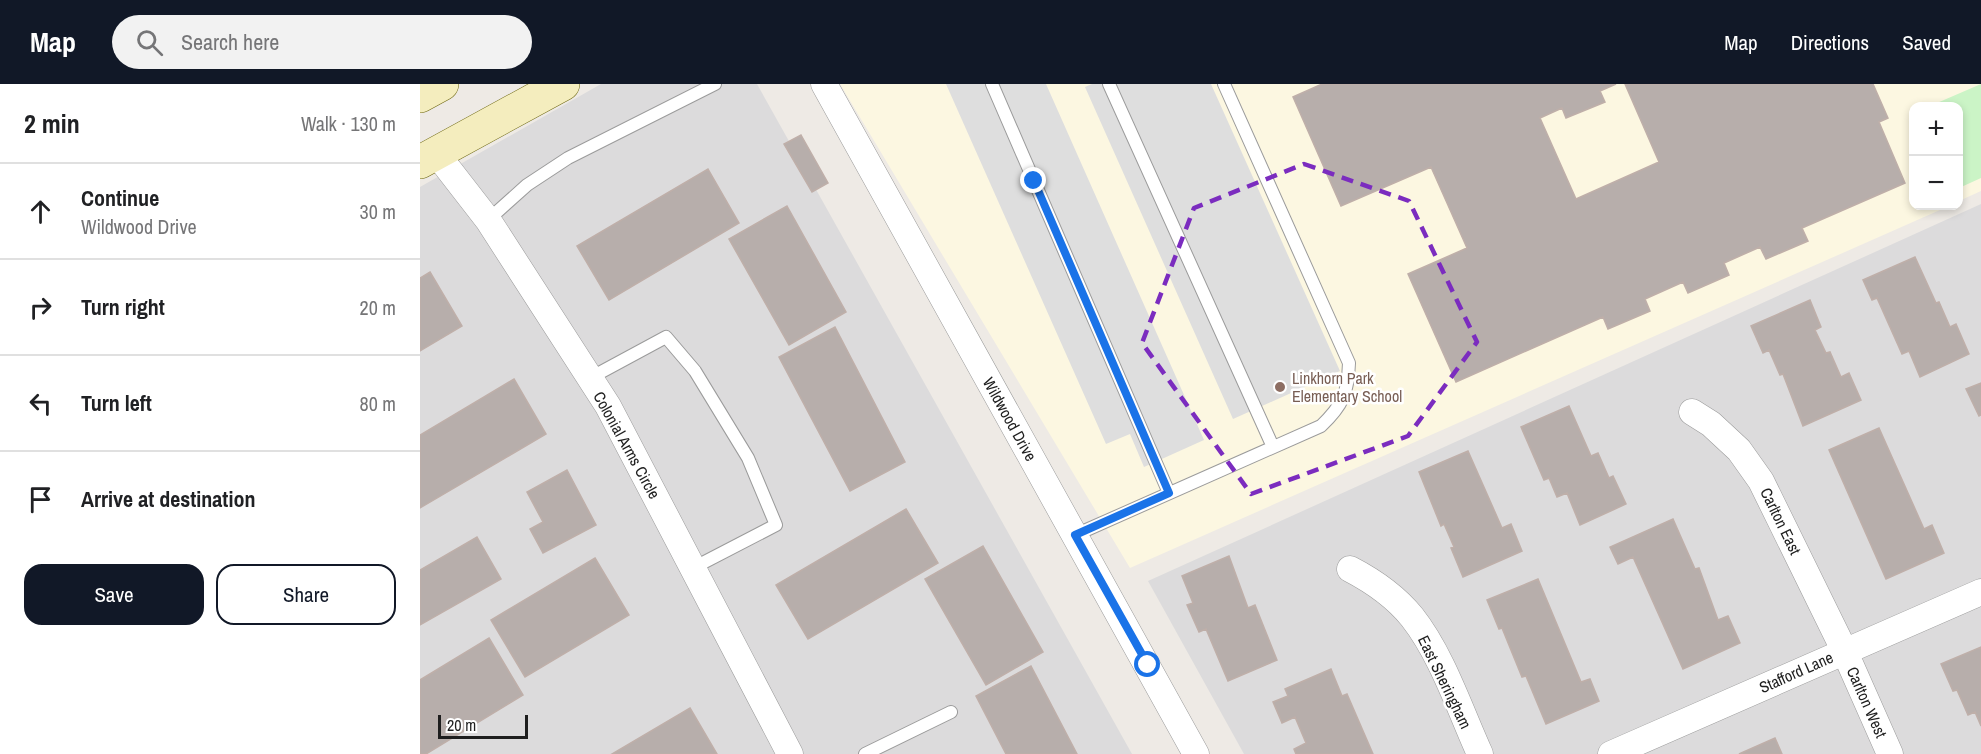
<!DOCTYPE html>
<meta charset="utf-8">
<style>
body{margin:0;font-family:"Archivo Narrow",sans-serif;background:#f2f2f2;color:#202124}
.controls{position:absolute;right:18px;top:18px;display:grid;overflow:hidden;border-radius:12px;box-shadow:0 3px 9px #0003}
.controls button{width:54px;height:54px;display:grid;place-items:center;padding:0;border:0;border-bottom:2px solid #e0e0e0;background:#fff;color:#202124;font:30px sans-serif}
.scale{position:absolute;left:18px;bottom:15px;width:90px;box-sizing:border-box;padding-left:6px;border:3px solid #1e1e1e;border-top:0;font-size:16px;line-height:21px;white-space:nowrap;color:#1e1e1e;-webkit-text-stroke:4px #fff;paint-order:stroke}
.stop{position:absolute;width:18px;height:18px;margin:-14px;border:4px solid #1a73e8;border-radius:50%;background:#fff}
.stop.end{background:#1a73e8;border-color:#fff;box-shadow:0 2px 6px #0008}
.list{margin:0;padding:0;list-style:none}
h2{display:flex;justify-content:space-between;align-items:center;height:78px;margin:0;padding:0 24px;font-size:26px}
h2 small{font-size:20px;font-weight:400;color:#757577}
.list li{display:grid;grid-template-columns:39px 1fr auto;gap:18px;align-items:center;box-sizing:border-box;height:96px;padding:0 24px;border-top:2px solid #e0e0e0}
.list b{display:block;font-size:22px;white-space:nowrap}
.list p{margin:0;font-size:20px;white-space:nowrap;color:#757577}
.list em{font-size:20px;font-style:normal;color:#757577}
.actions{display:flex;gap:12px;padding:18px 24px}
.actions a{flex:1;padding:14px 0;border:2px solid #111827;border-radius:18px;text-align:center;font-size:21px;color:#111827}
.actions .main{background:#111827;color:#fff}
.icon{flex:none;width:33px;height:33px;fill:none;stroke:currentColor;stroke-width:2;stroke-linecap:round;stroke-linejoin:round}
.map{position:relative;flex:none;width:1561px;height:670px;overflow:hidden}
header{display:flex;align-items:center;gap:36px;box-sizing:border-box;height:84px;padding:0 30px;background:#111827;color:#fff}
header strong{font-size:28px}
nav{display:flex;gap:33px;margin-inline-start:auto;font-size:21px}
.search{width:420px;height:54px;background:#f2f2f2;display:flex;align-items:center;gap:15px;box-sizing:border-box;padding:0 21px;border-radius:33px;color:#757577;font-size:22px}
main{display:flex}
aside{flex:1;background:#fff}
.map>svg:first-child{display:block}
.residential{fill:#dcdbdc}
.education{fill:#fcf7e1}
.park{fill:#cbf4c6}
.parking{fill:#dedede}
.building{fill:#b7aeab;stroke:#bfafa9;stroke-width:1.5}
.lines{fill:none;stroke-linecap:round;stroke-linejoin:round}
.lane-casing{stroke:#9b9b9b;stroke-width:14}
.street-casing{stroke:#9b9b9b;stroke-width:27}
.secondary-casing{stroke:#6c660f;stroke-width:34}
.lane{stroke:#fff;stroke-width:12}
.street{stroke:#fff;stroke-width:26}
.secondary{stroke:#f4edbe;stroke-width:33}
.route{stroke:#1a73e8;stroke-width:8}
.marked{fill:none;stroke:#7b2cbf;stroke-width:4.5;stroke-dasharray:12 8;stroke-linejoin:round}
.education-dot{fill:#8d6e63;stroke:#fff;stroke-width:2}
.labels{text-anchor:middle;stroke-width:5;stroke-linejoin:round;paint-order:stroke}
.education-label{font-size:16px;fill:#785e54;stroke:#fff;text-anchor:start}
.street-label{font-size:16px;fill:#1e1e1e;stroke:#fff}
</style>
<header>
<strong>Map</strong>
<div class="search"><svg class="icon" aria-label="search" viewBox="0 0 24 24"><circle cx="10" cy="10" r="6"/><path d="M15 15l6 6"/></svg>Search here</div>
<nav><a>Map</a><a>Directions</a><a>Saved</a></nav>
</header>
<main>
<aside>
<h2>2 min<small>Walk · 130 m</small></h2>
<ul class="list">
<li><svg class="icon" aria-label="ahead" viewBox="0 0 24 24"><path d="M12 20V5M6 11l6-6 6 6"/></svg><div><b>Continue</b><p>Wildwood Drive</p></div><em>30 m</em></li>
<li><svg class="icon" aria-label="right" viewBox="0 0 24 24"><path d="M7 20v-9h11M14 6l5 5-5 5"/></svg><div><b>Turn right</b></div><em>20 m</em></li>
<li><svg class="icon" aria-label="left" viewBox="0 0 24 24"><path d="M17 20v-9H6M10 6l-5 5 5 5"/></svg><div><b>Turn left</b></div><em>80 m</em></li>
<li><svg class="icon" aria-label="arrive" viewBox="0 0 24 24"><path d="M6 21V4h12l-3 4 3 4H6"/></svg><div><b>Arrive at destination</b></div></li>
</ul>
<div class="actions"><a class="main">Save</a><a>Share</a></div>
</aside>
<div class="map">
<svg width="1561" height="670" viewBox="0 0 1561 670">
<rect width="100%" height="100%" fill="#eeeae5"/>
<path class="residential" d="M 181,0 L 337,0 L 712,670 L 0,670 L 0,103 Z
M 1561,120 L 1561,670 L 824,670 L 728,497 Z"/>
<path class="education" d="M 420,0 L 1561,0 L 1561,107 L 1539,117 L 1538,22 L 1494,22 L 1494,122 L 1529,122 L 710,484 Z"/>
<path class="park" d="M 1561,0 L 1561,94 L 1539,104 L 1538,22 L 1510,22 Z"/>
<path class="parking" d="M 526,0 L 626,0 L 784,356 L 724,383 L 710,350 L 686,360 Z
M 672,0 L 791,0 L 920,287 L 813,335 L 665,3 Z"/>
<path class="building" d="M 902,0 L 1196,0 L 1180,7 L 1185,18 L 1146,34 L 1142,24 L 1120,34 L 1156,115 L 1239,78 L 1205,0 L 1453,0 L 1468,34 L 1459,38 L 1485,99 L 1382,144 L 1388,157 L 1346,175 L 1340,163 L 1304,179 L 1309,191 L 1268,209 L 1263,198 L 1225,215 L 1230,227 L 1188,245 L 1183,233 L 1036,298 L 988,190 L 1047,164 L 1011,83 L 921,122 L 873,13 Z
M 381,51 L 408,99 L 392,108 L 364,60 Z
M 288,85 L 319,139 L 189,216 L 157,162 Z
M 367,122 L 426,228 L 369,261 L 309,155 Z
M 1495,173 L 1516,219 L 1519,218 L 1530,243 L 1536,240 L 1549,270 L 1500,293 L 1489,267 L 1482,270 L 1457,214 L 1452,216 L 1443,196 Z
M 10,188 L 42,242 L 0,267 L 0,194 Z
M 1390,216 L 1401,243 L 1395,246 L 1406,269 L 1410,268 L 1421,293 L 1429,289 L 1441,316 L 1383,342 L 1363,290 L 1360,291 L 1349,266 L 1343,269 L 1331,242 Z
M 415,243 L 485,378 L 430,407 L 359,273 Z
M 94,295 L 126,350 L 0,424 L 0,351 Z
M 1561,299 L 1561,331 L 1559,332 L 1546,305 Z
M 1149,322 L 1171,372 L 1178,369 L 1189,394 L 1193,392 L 1206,420 L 1160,441 L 1147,409 L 1137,413 L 1129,394 L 1124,396 L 1101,343 Z
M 1459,344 L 1504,445 L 1512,441 L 1524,469 L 1466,495 L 1409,366 Z
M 1048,367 L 1082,444 L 1091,440 L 1102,467 L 1043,493 L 1031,464 L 1034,463 L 1024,440 L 1021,442 L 999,388 Z
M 147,386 L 176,441 L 123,469 L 110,445 L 123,438 L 107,408 Z
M 486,425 L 518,479 L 388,555 L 356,501 Z
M 1253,435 L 1275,485 L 1279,484 L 1298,536 L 1308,532 L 1320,559 L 1263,585 L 1213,473 L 1198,480 L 1190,463 Z
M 57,453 L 81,495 L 0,541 L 0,486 Z
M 563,462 L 623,568 L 566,601 L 505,495 Z
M 809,472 L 828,524 L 835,521 L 857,576 L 808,597 L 786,545 L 779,548 L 767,521 L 773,519 L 762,492 Z
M 175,474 L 209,531 L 105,593 L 71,536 Z
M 1118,495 L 1161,598 L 1170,595 L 1179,617 L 1126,640 L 1106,592 L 1102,593 L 1082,544 L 1079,545 L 1067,516 Z
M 69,554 L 103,611 L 6,670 L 0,670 L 0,596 Z
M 1561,563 L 1561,642 L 1555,628 L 1548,631 L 1537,606 L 1533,607 L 1521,580 Z
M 611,582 L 657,670 L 586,670 L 556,612 Z
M 911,585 L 922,612 L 927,610 L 953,670 L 876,670 L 874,665 L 886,659 L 875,633 L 862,639 L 853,618 L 868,612 L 865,605 Z
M 270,624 L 297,670 L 192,670 Z
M 1355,654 L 1362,670 L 1319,670 Z"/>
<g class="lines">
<g class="lane-casing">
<path id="lane" d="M 572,0 L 749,409
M 689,0 L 853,363
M 68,136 L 107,101 L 148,74 L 295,0
M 170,294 L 246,253 L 275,287 L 328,374 L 356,441 L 273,484
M 655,451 L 901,342 C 923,321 928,309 929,279 L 804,0
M 445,670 L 531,628"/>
</g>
<g class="street-casing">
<path id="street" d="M 404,0 L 776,670
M 16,69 L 68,136 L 188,322 L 370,670
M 1272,328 L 1291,340 L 1319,366 L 1341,397 L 1424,566 L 1470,670
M 930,485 C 953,497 975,512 992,533 C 1022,571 1040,626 1060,670
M 1191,670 L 1561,508"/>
</g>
<g class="secondary-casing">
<path id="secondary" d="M 0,12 L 22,0
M 0,78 L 143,0"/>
</g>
<use href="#lane" class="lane"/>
<use href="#street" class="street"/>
<use href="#secondary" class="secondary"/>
</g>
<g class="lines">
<path class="route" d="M 614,97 L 749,409 L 655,451 L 728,581"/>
</g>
<path class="marked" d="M 884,80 L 989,117 L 1057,258 L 988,352 L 831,410 L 722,259 L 774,124 Z"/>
<circle class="education-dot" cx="860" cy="303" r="6"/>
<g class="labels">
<g class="education-label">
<text x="872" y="300">Linkhorn Park<tspan x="872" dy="18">Elementary School</tspan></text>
</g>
<g class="street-label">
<text transform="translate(590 335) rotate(61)" y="6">Wildwood Drive</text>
<text transform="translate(207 361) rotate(61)" y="6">Colonial Arms Circle</text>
<text transform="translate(1361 437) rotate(64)" y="6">Carlton East</text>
<text transform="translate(1376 588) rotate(-24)" y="6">Stafford Lane</text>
<text transform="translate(1025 598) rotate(64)" y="6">East Sheringham</text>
<text transform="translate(1447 618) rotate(66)" y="6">Carlton West</text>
</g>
</g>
</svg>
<div class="controls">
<button>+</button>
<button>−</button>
</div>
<div class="scale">20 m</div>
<div class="stop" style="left:728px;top:581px"></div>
<div class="stop end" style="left:614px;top:97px"></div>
</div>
</main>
